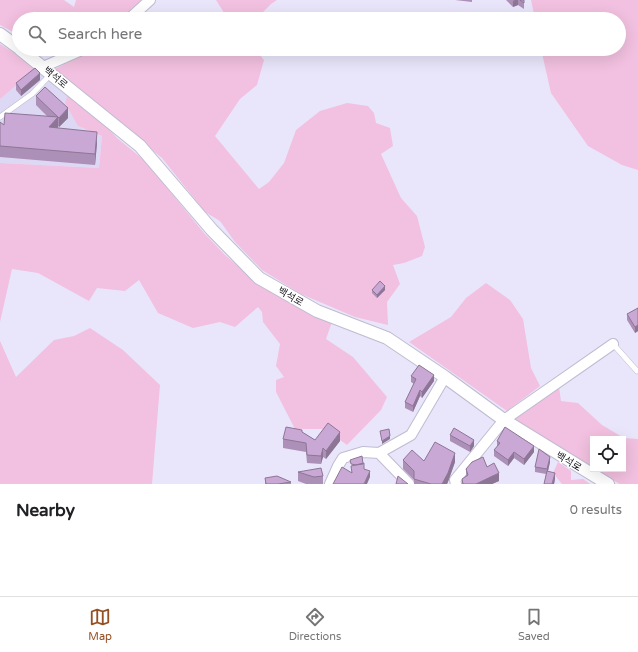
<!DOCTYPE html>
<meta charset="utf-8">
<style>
body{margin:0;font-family:"Varela Round","Noto Sans KR",sans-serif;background:#f2f2f2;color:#202124}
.controls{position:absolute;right:12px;bottom:12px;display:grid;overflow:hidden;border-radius:0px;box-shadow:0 4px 16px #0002}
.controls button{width:36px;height:36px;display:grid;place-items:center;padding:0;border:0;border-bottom:1px solid #e0e0e0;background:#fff;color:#202124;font:20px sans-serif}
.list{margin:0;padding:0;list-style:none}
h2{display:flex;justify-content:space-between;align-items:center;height:52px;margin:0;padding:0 16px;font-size:17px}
h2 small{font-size:13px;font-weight:400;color:#757577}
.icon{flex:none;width:22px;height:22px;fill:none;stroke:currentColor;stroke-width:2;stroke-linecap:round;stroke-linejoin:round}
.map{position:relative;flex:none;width:638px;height:484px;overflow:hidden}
.search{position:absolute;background:#fff;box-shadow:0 4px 16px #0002;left:12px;right:12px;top:12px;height:44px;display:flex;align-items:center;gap:10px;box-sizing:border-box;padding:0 14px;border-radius:22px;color:#757577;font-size:15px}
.sheet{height:112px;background:#fff}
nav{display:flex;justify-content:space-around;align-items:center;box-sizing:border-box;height:56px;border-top:1px solid #e0e0e0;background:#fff;font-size:11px;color:#757577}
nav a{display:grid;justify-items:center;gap:2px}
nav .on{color:#944f23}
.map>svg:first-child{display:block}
.built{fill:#ddd9f4}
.green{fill:#f2c0e0}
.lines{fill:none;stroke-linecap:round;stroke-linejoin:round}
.service-casing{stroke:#bfbcd0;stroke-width:6}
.minor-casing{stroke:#bfbcd0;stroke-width:12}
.tertiary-casing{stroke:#bfbcd0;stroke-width:14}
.service{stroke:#fff;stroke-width:5}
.minor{stroke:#fff;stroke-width:10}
.tertiary{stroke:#fff;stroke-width:12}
.wall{fill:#ad90b7}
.shaded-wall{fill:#8d7695}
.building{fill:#c9a8d5;stroke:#8d7695}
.labels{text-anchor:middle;stroke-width:3;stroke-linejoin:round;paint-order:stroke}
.street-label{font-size:10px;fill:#24232a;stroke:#fff}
</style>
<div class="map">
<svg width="638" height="484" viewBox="0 0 638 484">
<rect width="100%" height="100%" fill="#e9e6fb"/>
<path class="built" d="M 37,68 L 68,94 L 78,126 L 102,136 L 99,168 L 0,163 L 0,99 Z"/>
<path class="green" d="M 0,0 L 64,0 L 74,7 L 76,0 L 145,0 L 123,19 L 19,19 L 19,28 L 13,32 L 0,25 Z
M 216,0 L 277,0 L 271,4 L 256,19 L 228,19 Z
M 531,0 L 638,0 L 638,170 L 622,165 L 588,146 L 551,93 L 541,49 L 619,49 L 619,19 L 535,19 Z
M 0,44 L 37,68 L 0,99 Z
M 103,49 L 182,49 L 197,56 L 201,49 L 255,49 L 264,60 L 257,85 L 240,99 L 215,136 L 259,189 L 269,182 L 284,163 L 296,130 L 320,111 L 347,103 L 368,106 L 374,113 L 376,123 L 390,128 L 393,146 L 381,154 L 401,198 L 417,216 L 425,247 L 422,256 L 404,263 L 393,265 L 400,284 L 387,302 L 388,325 L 355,317 L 301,294 L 262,270 L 235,242 L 220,221 L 205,212 L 162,158 L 55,69 L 93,50 L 98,53 Z
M 68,94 L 104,124 L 117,138 L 144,160 L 204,233 L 225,255 L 258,283 L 332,322 L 326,339 L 353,357 L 387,397 L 381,410 L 347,445 L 325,429 L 295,429 L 276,392 L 276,380 L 284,377 L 276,366 L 280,344 L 263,322 L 262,312 L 258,307 L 235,327 L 220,322 L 193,328 L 158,313 L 139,280 L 125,291 L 97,288 L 89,301 L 38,273 L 12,269 L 0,322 L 0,163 L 99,168 L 102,136 L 78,126 L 65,103 Z
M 486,283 L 510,300 L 523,319 L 531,368 L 540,386 L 507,411 L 409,342 L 451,317 L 466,298 Z
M 90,328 L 123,350 L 160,385 L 152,484 L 0,484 L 0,341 L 16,377 L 54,340 L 74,336 Z
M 559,387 L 561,401 L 578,403 L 602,425 L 624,438 L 638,439 L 638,484 L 620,484 L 593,469 L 623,469 L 623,439 L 593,439 L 593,469 L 514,419 Z
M 558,462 L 571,471 L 571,480 L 583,479 L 590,484 L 562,484 L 553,473 Z"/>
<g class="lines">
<g class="service-casing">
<path id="service" d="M 0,117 L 32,94 L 51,74
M 613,344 L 637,371"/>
</g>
<g class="minor-casing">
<path id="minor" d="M 129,19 L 150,0
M 43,67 L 84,49
M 379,453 L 409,484
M 330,484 L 338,466 L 343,458 L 363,452 L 379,453 L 411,435 L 445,377
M 456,484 L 455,480 L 504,420 L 613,344"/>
</g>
<g class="tertiary-casing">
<path id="tertiary" d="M 0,34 L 19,48
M 20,49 L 140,146 L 212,230 L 259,278 L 317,311 L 387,338 L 445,377 L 504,420 L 608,484"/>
</g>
<use href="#service" class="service"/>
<use href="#minor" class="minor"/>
<use href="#tertiary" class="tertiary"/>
</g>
<path class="wall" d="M 455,0 L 472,0 L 472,2 Z
M 506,0 L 524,0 L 524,9 L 518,5 L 513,7 Z
M 40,80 L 21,96 L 16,90 L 16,83 Z
M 36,96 L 68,118 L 59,127 L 58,126 L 58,128 L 97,143 L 95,165 L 0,157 L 0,122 L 4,125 L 48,117 L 36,105 Z
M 372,290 L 385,290 L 377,298 L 372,293 Z
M 638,308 L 638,331 L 635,333 L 627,320 L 627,314 Z
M 411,376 L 434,381 L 422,398 L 420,396 L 413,412 L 405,408 L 405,402 L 414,384 L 411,382 Z
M 302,432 L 315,440 L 340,441 L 326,459 L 323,457 L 321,464 L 307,463 L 306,452 L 283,448 L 283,439 Z
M 450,435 L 474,446 L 470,452 L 450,441 Z
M 497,441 L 534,452 L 524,465 L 514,458 L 508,466 L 494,456 L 494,450 L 497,447 Z
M 403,460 L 424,461 L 455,462 L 447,484 L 414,484 L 414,480 L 403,469 Z
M 550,462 L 548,471 L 555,479 L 554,484 L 544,484 L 546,474 L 535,472 L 535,467 Z
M 487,467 L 499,481 L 492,484 L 462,484 L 462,479 L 466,477 L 466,469 Z
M 298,472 L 323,476 L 323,484 L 306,484 L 298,481 Z
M 265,478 L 291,482 L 291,484 L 265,484 Z"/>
<path class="shaded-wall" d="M 515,0 L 518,0 L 518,5 L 513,7 L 513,1 Z
M 40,73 L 40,80 L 21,96 L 21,90 Z
M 68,108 L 68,118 L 59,127 L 59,118 Z
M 58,117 L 58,128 L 49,127 Z
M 97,132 L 97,143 L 95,165 L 95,154 Z
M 385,286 L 385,290 L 377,298 L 377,295 Z
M 638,325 L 638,331 L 635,333 L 635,327 Z
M 434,375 L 434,381 L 422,398 L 422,392 Z
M 420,390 L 420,396 L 413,412 L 413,406 Z
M 340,432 L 340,441 L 326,459 L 326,451 Z
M 390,436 L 390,439 L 382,444 L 382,441 Z
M 474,440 L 474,446 L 470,452 L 470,446 Z
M 534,446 L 534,452 L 524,465 L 524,459 Z
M 323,448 L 323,457 L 321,464 L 321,456 Z
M 514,452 L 514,458 L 508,466 L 508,460 Z
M 455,453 L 455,462 L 448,482 L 447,484 L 442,484 Z
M 550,457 L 550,462 L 547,475 L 547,469 Z
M 370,471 L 370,477 L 367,484 L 364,484 Z
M 499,473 L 499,481 L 492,484 L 476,484 Z
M 555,473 L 555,479 L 554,484 L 552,484 Z"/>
<path class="building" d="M 520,0 L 524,0 L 524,3 Z
M 35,68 L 40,73 L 21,90 L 16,83 Z
M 45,87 L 68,108 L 59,118 L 36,96 Z
M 5,113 L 58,117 L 49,127 L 97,132 L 95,154 L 0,146 L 0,122 L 4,125 Z
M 380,281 L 385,286 L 377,295 L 372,290 Z
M 638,308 L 638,325 L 635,327 L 627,314 Z
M 419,365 L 434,375 L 422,392 L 420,390 L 413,406 L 405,402 L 416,379 L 411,376 Z
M 328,423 L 340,432 L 326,451 L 323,448 L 321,456 L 307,455 L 306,443 L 283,439 L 286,427 L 302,430 L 302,432 L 315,440 Z
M 505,427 L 534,446 L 524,459 L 514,452 L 508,460 L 494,450 L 500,443 L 497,441 Z
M 454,428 L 474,440 L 470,446 L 450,435 Z
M 389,429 L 390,436 L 382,441 L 380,431 Z
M 435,442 L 455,453 L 448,473 L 442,484 L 431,484 L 414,479 L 414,471 L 403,460 L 412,450 L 424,461 Z
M 539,449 L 550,457 L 547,469 L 535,467 Z
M 362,456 L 363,464 L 356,465 L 351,464 L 350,460 Z
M 483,457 L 487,467 L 494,463 L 499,473 L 476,484 L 463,484 L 462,479 L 468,475 L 466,469 L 472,462 Z
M 364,463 L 364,469 L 370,471 L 364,484 L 333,484 L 342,467 L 352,473 L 351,466 Z
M 321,468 L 323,476 L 314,477 L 298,472 Z
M 547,471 L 555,473 L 552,484 L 544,484 Z
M 277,476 L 291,482 L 278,484 L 266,484 L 265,478 Z
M 398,476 L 408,484 L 396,484 Z"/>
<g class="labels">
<g class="street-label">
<text transform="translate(56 77) rotate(39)" y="4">백석로</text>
<text transform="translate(291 296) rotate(30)" y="4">백석로</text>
<text transform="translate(569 461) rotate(31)" y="4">백석로</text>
</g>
</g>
</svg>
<div class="controls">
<button><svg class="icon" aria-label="locate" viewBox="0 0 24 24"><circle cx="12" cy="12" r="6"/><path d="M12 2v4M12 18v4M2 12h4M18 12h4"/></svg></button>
</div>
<div class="search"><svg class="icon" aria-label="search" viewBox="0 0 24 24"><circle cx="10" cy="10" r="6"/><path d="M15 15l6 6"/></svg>Search here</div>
</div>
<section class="sheet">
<h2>Nearby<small>0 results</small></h2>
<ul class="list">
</ul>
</section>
<nav>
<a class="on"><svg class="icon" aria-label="map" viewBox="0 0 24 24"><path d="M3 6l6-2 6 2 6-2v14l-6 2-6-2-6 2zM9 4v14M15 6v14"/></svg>Map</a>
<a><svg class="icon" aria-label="directions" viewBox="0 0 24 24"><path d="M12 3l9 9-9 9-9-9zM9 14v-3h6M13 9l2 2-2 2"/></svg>Directions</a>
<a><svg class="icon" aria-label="saved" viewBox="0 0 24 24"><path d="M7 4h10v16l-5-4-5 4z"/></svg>Saved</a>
</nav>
